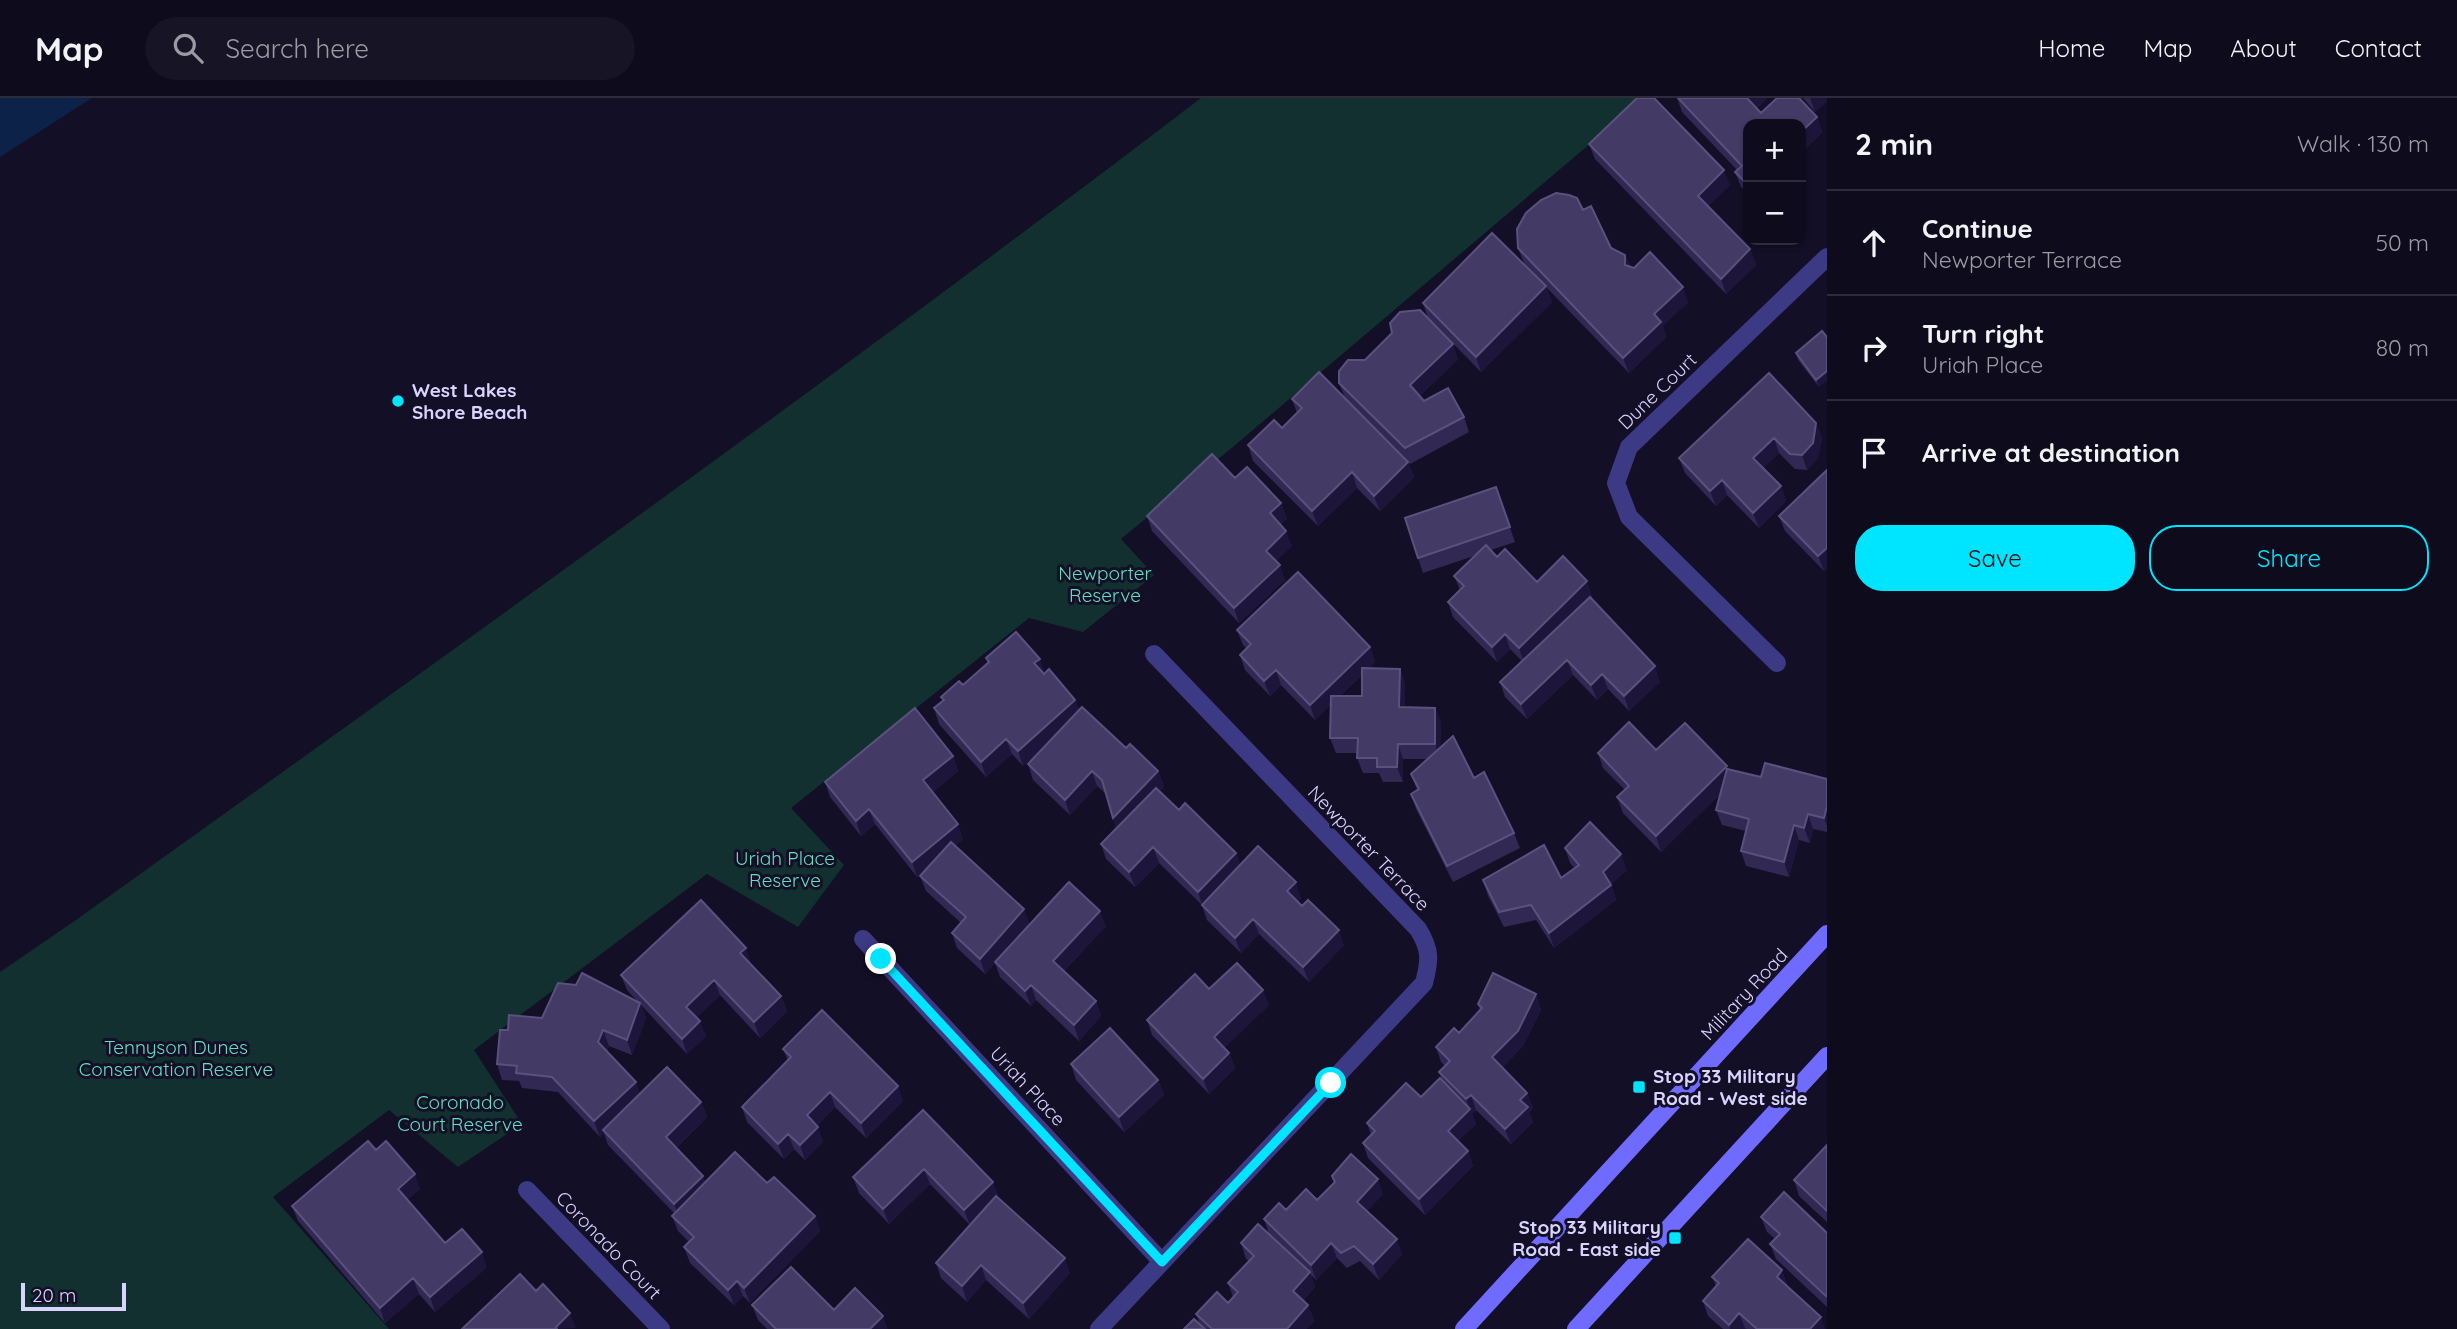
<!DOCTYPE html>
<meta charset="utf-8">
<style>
body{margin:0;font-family:Quicksand,sans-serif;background:#171425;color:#f1f3f6}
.controls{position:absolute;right:21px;top:21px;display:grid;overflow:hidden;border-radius:14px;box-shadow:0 2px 5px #0004}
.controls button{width:63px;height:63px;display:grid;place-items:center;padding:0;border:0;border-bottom:2px solid #2e2b3b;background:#0e0b1c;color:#f1f3f6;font:35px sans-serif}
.scale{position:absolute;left:21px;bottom:18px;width:105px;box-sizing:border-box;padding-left:7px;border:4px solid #d9d4ff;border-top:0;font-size:19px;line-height:24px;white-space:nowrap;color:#d9d4ff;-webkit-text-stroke:5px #130f26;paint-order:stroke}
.stop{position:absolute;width:21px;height:21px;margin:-16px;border:5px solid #00e5ff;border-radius:50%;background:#fff}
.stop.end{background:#00e5ff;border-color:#fff;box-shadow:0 2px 7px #0008}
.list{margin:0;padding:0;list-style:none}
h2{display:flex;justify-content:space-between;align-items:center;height:91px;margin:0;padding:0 28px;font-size:30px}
h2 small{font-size:23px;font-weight:400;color:#9b9ba3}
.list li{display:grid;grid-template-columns:46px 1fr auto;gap:21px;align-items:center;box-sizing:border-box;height:105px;padding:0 28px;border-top:2px solid #2e2b3b}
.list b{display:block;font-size:26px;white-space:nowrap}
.list p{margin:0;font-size:23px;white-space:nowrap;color:#9b9ba3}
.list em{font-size:23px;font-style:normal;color:#9b9ba3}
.actions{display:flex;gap:14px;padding:21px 28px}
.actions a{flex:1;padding:16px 0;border:2px solid #00e5ff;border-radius:28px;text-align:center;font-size:24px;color:#00e5ff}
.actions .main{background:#00e5ff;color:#111}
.icon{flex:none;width:38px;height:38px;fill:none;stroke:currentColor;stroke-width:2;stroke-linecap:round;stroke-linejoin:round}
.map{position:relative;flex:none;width:1827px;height:1231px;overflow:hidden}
header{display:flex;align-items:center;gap:42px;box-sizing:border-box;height:98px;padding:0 35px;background:#0e0b1c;border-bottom:2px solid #2e2b3b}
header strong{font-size:33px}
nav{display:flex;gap:38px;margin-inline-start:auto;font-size:24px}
.search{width:490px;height:63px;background:#171425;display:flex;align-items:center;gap:18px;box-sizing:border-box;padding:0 24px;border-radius:38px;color:#9b9ba3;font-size:26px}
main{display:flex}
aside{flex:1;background:#0e0b1c}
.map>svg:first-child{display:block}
.green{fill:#12302f}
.water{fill:#0c2248}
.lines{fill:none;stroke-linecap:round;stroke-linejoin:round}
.minor{stroke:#3d3a85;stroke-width:18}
.secondary{stroke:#6f6bff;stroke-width:18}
.wall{fill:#312854;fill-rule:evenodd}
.shaded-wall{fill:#1d163a}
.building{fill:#433a66;stroke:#5a527e;stroke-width:2}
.route{stroke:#00e5ff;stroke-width:9}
.poi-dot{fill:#00e5ff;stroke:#130f26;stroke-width:2.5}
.labels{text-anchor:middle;stroke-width:6;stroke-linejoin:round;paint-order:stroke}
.poi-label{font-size:19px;font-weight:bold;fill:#d9d4ff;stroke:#130f26;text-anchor:start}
.street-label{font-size:19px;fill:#d9d4ff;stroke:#130f26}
.park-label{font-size:19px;fill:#5fe0c0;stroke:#130f26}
</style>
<header>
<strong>Map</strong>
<div class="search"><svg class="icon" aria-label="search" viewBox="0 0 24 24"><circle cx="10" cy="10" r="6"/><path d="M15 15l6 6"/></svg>Search here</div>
<nav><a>Home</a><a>Map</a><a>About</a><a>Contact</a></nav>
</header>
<main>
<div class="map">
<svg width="1827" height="1231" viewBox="0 0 1827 1231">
<rect width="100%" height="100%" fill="#130f26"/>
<path class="green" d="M 1201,0 L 1644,0 L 1234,348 L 1121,441 L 1154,477 L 1083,534 L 1029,520 L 791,710 L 844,767 L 798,829 L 707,776 L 474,952 L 522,1026 L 458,1069 L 389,1012 L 273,1099 L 389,1231 L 0,1231 L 0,874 L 76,822 C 453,552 832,282 1201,0 Z"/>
<path class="water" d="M 0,0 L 92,0 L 0,59 Z"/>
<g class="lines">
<path class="minor" d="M 1777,565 L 1629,419 L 1616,385 L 1629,349 L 1827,159
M 863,841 L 1162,1164
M 527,1092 L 661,1231
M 1099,1231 L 1424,885 C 1430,862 1431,852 1418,831 L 1154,556"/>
<path class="secondary" d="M 1464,1231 L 1827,836
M 1576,1231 L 1827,958"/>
</g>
<path class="wall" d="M 1677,0 L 1767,0 L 1757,10 L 1761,15 L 1777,0 L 1799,0 L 1817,19 L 1822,34 L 1801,55 L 1801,26 L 1748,26 L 1748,97 L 1741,89 L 1735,74 L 1737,72 L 1682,14 Z
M 1803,0 L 1827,0 L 1827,3 L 1815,14 Z
M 1589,46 L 1730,87 L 1708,108 L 1750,151 L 1756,167 L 1726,196 L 1595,61 Z
M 1583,112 L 1611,150 L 1625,157 L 1630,168 L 1688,204 L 1663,228 L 1666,239 L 1629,275 L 1546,189 L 1552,204 L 1481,274 L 1428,220 L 1423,205 L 1542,184 L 1524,165 L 1518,150 Z
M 1822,233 L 1819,289 L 1798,262 L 1796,255 Z
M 1458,261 L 1420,298 L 1424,303 L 1464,319 L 1469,334 L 1410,366 L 1365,320 L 1408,364 L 1414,379 L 1380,413 L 1357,390 L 1318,428 L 1253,363 L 1248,347 L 1282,330 L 1297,315 L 1292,301 L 1345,300 L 1339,285 Z
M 1816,325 L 1822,340 L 1818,360 L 1807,372 L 1795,371 L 1779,355 L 1763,370 L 1781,388 L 1786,403 L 1759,430 L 1727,397 L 1716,408 L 1685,375 L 1679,360 Z
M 1827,372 L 1827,470 L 1824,473 L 1785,433 L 1779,418 Z
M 1235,380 L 1281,405 L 1287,421 L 1280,426 L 1292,448 L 1276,463 L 1285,482 L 1239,525 L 1152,433 L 1147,418 Z
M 1496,389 L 1515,444 L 1491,452 L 1497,459 L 1537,484 L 1592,498 L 1590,500 L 1660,584 L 1629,613 L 1608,591 L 1597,602 L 1573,577 L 1527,621 L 1505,599 L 1500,584 L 1522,563 L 1510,551 L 1497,564 L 1453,519 L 1448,504 L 1460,492 L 1454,478 L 1474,458 L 1423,475 L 1405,420 Z
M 1237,532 L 1370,549 L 1375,564 L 1368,571 L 1400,571 L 1405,586 L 1405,610 L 1435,610 L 1441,625 L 1440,650 L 1474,680 L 1514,735 L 1520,750 L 1453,784 L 1416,711 L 1411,696 L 1417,692 L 1411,676 L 1428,661 L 1403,661 L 1403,684 L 1383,684 L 1379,675 L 1363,675 L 1357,660 L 1357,655 L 1336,655 L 1330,640 L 1330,607 L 1315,622 L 1281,587 L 1270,598 L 1245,572 L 1240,557 L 1247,551 L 1243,547 ZM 1362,577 L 1362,598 L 1340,598 Z
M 986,560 L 1045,575 L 1075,602 L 1079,612 L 1126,650 L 1158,673 L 1164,689 L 1159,693 L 1179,712 L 1236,755 L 1240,767 L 1301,800 L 1298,804 L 1344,847 L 1309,884 L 1259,836 L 1241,855 L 1207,822 L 1202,807 L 1159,765 L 1135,789 L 1106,761 L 1101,746 L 1116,730 L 1106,696 L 1097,688 L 1070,717 L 1033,682 L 1028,666 L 1042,651 L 1023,668 L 1012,656 L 986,679 L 939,626 L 934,610 L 943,603 L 941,599 L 963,587 L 988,565 Z
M 1656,652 L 1761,679 L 1827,681 L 1827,734 L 1813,731 L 1810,745 L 1799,742 L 1789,779 L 1746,768 L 1741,753 L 1746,733 L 1722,727 L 1716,712 L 1720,696 L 1661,754 L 1623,715 L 1617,699 L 1625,692 L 1603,670 L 1598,655 Z
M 953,658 L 958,673 L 933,694 L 963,741 L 955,748 L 1030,826 L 1106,828 L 1064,873 L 1096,903 L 1101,918 L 1079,943 L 1036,902 L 1031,908 L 1000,879 L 995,865 L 985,876 L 957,850 L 952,835 L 961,825 L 926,793 L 920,778 L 925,772 L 917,779 L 875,726 L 861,738 L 830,699 L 825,684 Z
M 1565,750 L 1627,772 L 1611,786 L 1616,802 L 1554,850 L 1536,822 L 1504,829 L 1488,798 L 1483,782 L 1561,780 L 1575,771 L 1570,765 Z
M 751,866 L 781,898 L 787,913 L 760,940 L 720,897 L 697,919 L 706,938 L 687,956 L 641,907 L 646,920 L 632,957 L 609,948 L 607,953 L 640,995 L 701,1004 L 707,1019 L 676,1050 L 703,1078 L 705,1084 L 767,1085 L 815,1118 L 820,1133 L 750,1205 L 743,1198 L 734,1207 L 690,1165 L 684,1149 L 689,1144 L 678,1133 L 672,1118 L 675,1116 L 608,1047 L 604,1035 L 600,1039 L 558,994 L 522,990 L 519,983 L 502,982 L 497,966 L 508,932 L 542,920 L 637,903 L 627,892 L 621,877 Z
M 1209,891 L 1269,907 L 1224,950 L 1229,955 L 1235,970 L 1209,996 L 1152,937 L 1147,922 Z
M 1536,896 L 1541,912 L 1523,948 L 1503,969 L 1527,995 L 1533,1010 L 1529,1014 L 1533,1024 L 1511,1046 L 1476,1012 L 1472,1016 L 1476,1026 L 1458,1043 L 1468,1053 L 1473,1068 L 1425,1117 L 1368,1060 L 1363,1045 L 1371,1037 L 1367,1025 L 1421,999 L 1442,982 L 1439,974 L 1445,968 L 1441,964 L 1436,949 L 1459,935 L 1480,913 L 1478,906 Z
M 783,951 L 903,1003 L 866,1040 L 835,1009 L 817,1028 L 823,1044 L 805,1062 L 794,1051 L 784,1061 L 747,1024 L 742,1009 L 788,963 Z
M 1071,966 L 1158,982 L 1164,997 L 1124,1034 L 1076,982 Z
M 923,1012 L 998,1100 L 1070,1175 L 1029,1221 L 986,1182 L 967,1204 L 941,1180 L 936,1165 L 970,1127 L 930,1086 L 889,1126 L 859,1095 L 853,1079 Z
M 1827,1047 L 1827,1124 L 1799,1098 L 1794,1082 Z
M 376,1052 L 420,1091 L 407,1102 L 445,1145 L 487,1169 L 435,1214 L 419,1196 L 385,1225 L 298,1123 L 292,1108 Z
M 1332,1078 L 1383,1096 L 1367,1113 L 1402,1156 L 1379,1182 L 1360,1163 L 1347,1170 L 1337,1160 L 1316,1182 L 1311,1177 L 1315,1189 L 1303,1203 L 1308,1207 L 1314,1223 L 1306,1231 L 1184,1231 L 1200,1227 L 1196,1216 L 1228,1205 L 1233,1199 L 1228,1185 L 1249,1163 L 1246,1161 L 1241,1145 L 1269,1136 L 1264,1121 L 1286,1112 L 1317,1102 L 1334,1085 Z
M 1761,1119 L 1827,1135 L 1827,1209 L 1776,1161 L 1770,1146 L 1775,1141 L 1767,1134 Z
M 1782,1172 L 1787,1188 L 1825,1231 L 1746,1231 L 1745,1230 L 1744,1231 L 1723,1231 L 1708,1218 L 1703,1203 L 1716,1188 L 1712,1179 Z
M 752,1207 L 834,1212 L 888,1231 L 767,1231 L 758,1222 Z"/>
<path class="shaded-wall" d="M 1747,0 L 1767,0 L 1752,14 Z
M 1810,0 L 1827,0 L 1827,3 L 1815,14 Z
M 1817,19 L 1822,34 L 1801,55 L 1801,34 Z
M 1724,72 L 1730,87 L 1703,113 L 1698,98 Z
M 1750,151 L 1756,167 L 1726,196 L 1721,181 Z
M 1625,157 L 1631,172 L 1625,167 Z
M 1546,188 L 1552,204 L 1481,274 L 1476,259 Z
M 1683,189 L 1688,204 L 1663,228 L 1666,239 L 1629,275 L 1623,260 L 1654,216 Z
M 1453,246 L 1458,261 L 1415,303 L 1410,287 Z
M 1827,273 L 1827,283 L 1819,289 L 1816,282 Z
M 1816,325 L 1822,340 L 1818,360 L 1807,372 L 1802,357 Z
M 1774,340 L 1779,355 L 1759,375 L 1753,360 Z
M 1408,364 L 1414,379 L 1380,413 L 1374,398 Z
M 1352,374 L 1357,390 L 1318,428 L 1312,413 Z
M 1722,382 L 1727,397 L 1716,408 L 1710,393 Z
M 1781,388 L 1786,403 L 1759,430 L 1753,415 Z
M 1281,405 L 1287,421 L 1276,431 L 1270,415 Z
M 1286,433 L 1292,448 L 1271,468 L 1266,453 Z
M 1827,450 L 1827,470 L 1824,473 L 1818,458 Z
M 1280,467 L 1285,482 L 1239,525 L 1234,510 Z
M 1587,483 L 1592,498 L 1524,565 L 1519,550 Z
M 1505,536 L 1510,551 L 1497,564 L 1492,549 Z
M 1370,549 L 1375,564 L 1315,622 L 1310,607 Z
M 1040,561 L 1045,576 L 1034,565 Z
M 1567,562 L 1573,577 L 1527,621 L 1521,606 Z
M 1655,568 L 1660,584 L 1629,613 L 1624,598 Z
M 1400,571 L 1405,586 L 1405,625 L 1399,609 Z
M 1276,572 L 1281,587 L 1270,598 L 1264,583 Z
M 1602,576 L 1608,591 L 1597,602 L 1591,587 Z
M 1075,602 L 1081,617 L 1023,668 L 1018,653 Z
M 1435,610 L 1441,625 L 1440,661 L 1435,646 Z
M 1006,641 L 1012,656 L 986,679 L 981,664 Z
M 1398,646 L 1403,661 L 1403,684 L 1397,669 Z
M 953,658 L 958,673 L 929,697 L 923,682 Z
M 1727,668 L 1733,683 L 1661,754 L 1656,738 Z
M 1092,673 L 1097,688 L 1070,717 L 1065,702 Z
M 1158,673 L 1164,689 L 1118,735 L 1113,720 Z
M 1827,708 L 1827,728 L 1824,720 Z
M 869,711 L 875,726 L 861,738 L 856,723 Z
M 1808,716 L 1813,731 L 1810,745 L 1804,730 Z
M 958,726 L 963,741 L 917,779 L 912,764 Z
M 1794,727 L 1799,742 L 1789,779 L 1784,764 Z
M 1153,749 L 1159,765 L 1135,789 L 1129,774 Z
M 1236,755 L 1241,770 L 1203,809 L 1198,794 Z
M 1621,756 L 1627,772 L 1608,789 L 1603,774 Z
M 1296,784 L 1301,800 L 1293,809 L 1287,793 Z
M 1611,787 L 1616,802 L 1554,850 L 1549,835 Z
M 1024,811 L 1030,827 L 985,876 L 980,861 Z
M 1100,813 L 1106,828 L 1059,878 L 1053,863 Z
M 1253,821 L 1259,836 L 1241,855 L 1235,840 Z
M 1339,832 L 1344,847 L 1309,884 L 1303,869 Z
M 746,850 L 751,865 L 740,855 Z
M 714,882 L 720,897 L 692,924 L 686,909 Z
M 1031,887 L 1036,902 L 1031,908 L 1025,893 Z
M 1263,892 L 1269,907 L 1220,954 L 1214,939 Z
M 1536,896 L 1541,912 L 1523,948 L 1498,974 L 1492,959 Z
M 781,898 L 787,913 L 760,940 L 754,924 Z
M 1096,903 L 1101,918 L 1079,943 L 1074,927 Z
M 640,905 L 646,920 L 632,957 L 627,942 Z
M 700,923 L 706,938 L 687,956 L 682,941 Z
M 603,932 L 609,948 L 604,959 L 598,944 Z
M 1229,955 L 1235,970 L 1209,996 L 1203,981 Z
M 1158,982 L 1164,997 L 1124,1034 L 1119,1019 Z
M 636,984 L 641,999 L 603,1032 L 604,1035 L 600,1039 L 594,1023 Z
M 898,988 L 903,1003 L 866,1040 L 861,1025 Z
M 830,994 L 835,1009 L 812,1033 L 807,1017 Z
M 1527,995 L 1533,1010 L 1529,1014 L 1533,1024 L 1511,1046 L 1505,1031 L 1520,1002 Z
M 1471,997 L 1476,1012 L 1472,1016 L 1476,1026 L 1453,1048 L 1448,1033 L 1470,1011 L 1466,1001 Z
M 701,1004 L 707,1019 L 671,1054 L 666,1039 Z
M 818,1029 L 823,1044 L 805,1062 L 800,1047 Z
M 788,1036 L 794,1051 L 784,1061 L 778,1046 Z
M 1468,1053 L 1473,1068 L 1425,1117 L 1419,1101 Z
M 924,1071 L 930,1086 L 889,1126 L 883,1111 Z
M 415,1076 L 420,1091 L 403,1106 L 398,1091 Z
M 703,1078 L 709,1093 L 680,1121 L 674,1106 Z
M 1378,1081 L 1383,1096 L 1362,1119 L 1357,1104 Z
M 993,1084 L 999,1099 L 970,1127 L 964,1112 Z
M 815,1118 L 820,1133 L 750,1205 L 744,1190 Z
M 1397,1141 L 1402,1156 L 1379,1182 L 1373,1166 Z
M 1331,1145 L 1337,1160 L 1316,1182 L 1311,1167 Z
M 482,1154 L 487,1169 L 435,1214 L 430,1199 Z
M 1065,1160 L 1070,1175 L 1029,1221 L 1023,1205 Z
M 981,1167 L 986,1182 L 967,1204 L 962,1188 Z
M 1782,1172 L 1788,1188 L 1782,1194 L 1777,1179 Z
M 1310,1174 L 1315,1189 L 1298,1208 L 1293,1193 Z
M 413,1180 L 419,1196 L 385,1225 L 380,1210 Z
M 737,1183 L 743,1198 L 734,1207 L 728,1192 Z
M 1308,1207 L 1314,1223 L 1306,1231 L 1287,1231 Z
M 570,1215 L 576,1230 L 556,1231 L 556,1229 Z
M 1739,1215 L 1745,1230 L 1744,1231 L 1730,1231 L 1729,1227 Z
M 883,1218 L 888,1231 L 870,1231 Z
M 1821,1219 L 1825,1231 L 1810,1231 Z"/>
<path class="building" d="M 1637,0 L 1654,0 L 1724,72 L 1698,98 L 1750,151 L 1721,181 L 1589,46 Z
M 1678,0 L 1747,0 L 1761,15 L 1777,0 L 1799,0 L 1817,19 L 1801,34 L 1801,26 L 1748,26 L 1748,87 L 1735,74 L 1742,68 Z
M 1556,95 L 1569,97 L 1577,100 L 1583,112 L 1591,108 L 1611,150 L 1625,157 L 1625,167 L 1634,170 L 1650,154 L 1683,189 L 1654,216 L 1661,224 L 1623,260 L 1518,150 L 1517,131 L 1526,115 L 1541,102 Z
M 1492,135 L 1546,188 L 1476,259 L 1423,205 Z
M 1420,212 L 1453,246 L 1410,287 L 1424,303 L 1448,290 L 1464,319 L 1405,350 L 1339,285 L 1339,273 L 1348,262 L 1365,262 L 1392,235 L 1390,225 L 1400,214 Z
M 1822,233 L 1827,239 L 1827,273 L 1816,282 L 1796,255 Z
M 1319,274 L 1408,364 L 1374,398 L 1352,374 L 1312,413 L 1248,347 L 1274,322 L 1282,330 L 1302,310 L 1292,301 Z
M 1769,275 L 1816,325 L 1813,345 L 1802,357 L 1790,356 L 1774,340 L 1753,360 L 1781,388 L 1753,415 L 1722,382 L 1710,393 L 1679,360 Z
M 1212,356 L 1235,380 L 1247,369 L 1281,405 L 1270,415 L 1286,433 L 1266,453 L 1280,467 L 1234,510 L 1147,418 Z
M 1827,372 L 1827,450 L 1818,458 L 1779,418 Z
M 1496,389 L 1510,429 L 1418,460 L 1405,420 Z
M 1486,447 L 1497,459 L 1505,451 L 1537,484 L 1563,458 L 1587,483 L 1519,550 L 1505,536 L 1492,549 L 1448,504 L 1464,488 L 1454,478 Z
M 1298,474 L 1370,549 L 1310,607 L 1276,572 L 1264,583 L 1240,557 L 1251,546 L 1237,532 Z
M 1590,499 L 1655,568 L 1624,598 L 1602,576 L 1591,587 L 1567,562 L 1521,606 L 1500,584 Z
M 1016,534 L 1040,561 L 1034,565 L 1044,576 L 1049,571 L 1075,602 L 1018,653 L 1006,641 L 981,664 L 934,610 L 944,602 L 941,599 L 959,583 L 963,587 L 989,564 L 986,560 Z
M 1362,570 L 1400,571 L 1399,609 L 1435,610 L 1435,646 L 1398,646 L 1397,669 L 1377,669 L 1377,660 L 1357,660 L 1358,640 L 1330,640 L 1331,598 L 1362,598 Z
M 1082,609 L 1126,650 L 1130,646 L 1158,673 L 1113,720 L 1102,682 L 1092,673 L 1065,702 L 1028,666 Z
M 915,610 L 953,658 L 923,682 L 958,726 L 912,764 L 869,711 L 856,723 L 825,684 Z
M 1629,624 L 1656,652 L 1685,625 L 1727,668 L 1656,738 L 1617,699 L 1629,688 L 1598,655 Z
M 1453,638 L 1474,680 L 1484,674 L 1514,735 L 1447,768 L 1411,696 L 1419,691 L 1411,676 Z
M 1765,665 L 1827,681 L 1827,708 L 1824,720 L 1808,716 L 1804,730 L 1794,727 L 1784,764 L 1741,753 L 1749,721 L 1716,712 L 1727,671 L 1761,679 Z
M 1156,690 L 1179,712 L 1185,705 L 1236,755 L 1198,794 L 1153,749 L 1129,774 L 1101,746 Z
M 1590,724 L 1621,756 L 1603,774 L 1611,787 L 1549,835 L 1531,807 L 1499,814 L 1483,782 L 1544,747 L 1561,780 L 1579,767 L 1565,750 Z
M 951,744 L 1024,811 L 980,861 L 952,835 L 966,819 L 920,778 Z
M 1258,748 L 1296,784 L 1287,793 L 1302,808 L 1308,802 L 1339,832 L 1303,869 L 1253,821 L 1235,840 L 1202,807 Z
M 1069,784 L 1100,813 L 1053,863 L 1096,903 L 1074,927 L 1031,887 L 1025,893 L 995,864 Z
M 701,802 L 746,850 L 740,855 L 781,898 L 754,924 L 714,882 L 686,909 L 700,923 L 682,941 L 621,877 Z
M 1237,865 L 1263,892 L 1214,939 L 1229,955 L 1203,981 L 1147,922 L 1195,876 L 1209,891 Z
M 582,875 L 640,905 L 627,942 L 603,932 L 598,944 L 636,984 L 594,1023 L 552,979 L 516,975 L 517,968 L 497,966 L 500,932 L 508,932 L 509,917 L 542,920 L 558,885 L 576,887 Z
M 1493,875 L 1536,896 L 1518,933 L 1492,959 L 1527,995 L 1520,1002 L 1528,1009 L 1505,1031 L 1471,997 L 1466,1001 L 1439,974 L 1450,963 L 1436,949 L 1454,930 L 1459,935 L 1482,910 L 1478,906 Z
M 822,912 L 898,988 L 861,1025 L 830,994 L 807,1017 L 818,1029 L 800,1047 L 788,1036 L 778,1046 L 742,1009 L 791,959 L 783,951 Z
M 1110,930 L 1158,982 L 1119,1019 L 1071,966 Z
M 667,969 L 701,1004 L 666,1039 L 703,1078 L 674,1106 L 603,1032 Z
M 1440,980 L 1470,1011 L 1448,1033 L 1468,1053 L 1419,1101 L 1363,1045 L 1375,1033 L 1367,1025 L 1406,985 L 1421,999 Z
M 923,1012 L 993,1084 L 964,1112 L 924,1071 L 883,1111 L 853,1079 Z
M 368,1043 L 376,1052 L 386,1043 L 415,1076 L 398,1091 L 445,1145 L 462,1131 L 482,1154 L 430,1199 L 413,1180 L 380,1210 L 292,1108 Z
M 1827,1047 L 1827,1113 L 1794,1082 Z
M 735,1054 L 767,1085 L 774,1079 L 815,1118 L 744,1190 L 737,1183 L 728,1192 L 684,1149 L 694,1139 L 672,1118 Z
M 1351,1056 L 1378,1081 L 1357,1104 L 1397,1141 L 1373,1166 L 1354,1148 L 1341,1155 L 1331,1145 L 1311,1167 L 1264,1121 L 1279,1105 L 1286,1112 L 1306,1091 L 1317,1102 L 1335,1084 L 1332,1078 Z
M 1784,1094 L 1827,1135 L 1827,1199 L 1770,1146 L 1780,1136 L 1761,1119 Z
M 996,1098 L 1065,1160 L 1023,1205 L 981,1167 L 962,1188 L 936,1165 Z
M 1258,1126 L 1310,1174 L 1293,1193 L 1308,1207 L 1287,1231 L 1212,1231 L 1196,1216 L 1217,1194 L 1228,1205 L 1238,1194 L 1228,1185 L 1254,1158 L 1241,1145 Z
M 1748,1141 L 1782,1172 L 1777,1179 L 1821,1219 L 1810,1231 L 1757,1231 L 1739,1215 L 1729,1227 L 1703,1203 L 1719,1185 L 1712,1179 Z
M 791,1169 L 834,1212 L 855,1190 L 883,1218 L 870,1231 L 776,1231 L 752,1207 Z
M 520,1176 L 536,1193 L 543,1186 L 570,1215 L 556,1229 L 557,1231 L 462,1231 Z
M 1194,1221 L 1205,1231 L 1184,1231 Z"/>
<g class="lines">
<path class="route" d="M 881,861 L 1162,1164 L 1331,985"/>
</g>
<g class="poi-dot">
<circle cx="398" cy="303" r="7"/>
<rect x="1632" y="982" width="14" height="14" rx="3.5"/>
<rect x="1668" y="1133" width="14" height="14" rx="3.5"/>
</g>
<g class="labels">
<g class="poi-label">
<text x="412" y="299">West Lakes<tspan x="412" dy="22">Shore Beach</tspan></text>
<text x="1653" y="985">Stop 33 Military<tspan x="1653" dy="22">Road - West side</tspan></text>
<text x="1661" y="1136" text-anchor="end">Stop 33 Military<tspan x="1661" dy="22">Road - East side</tspan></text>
</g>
<g class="street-label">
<text transform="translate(1657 293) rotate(-44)" y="7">Dune Court</text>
<text transform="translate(1369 750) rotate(46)" y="7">Newporter Terrace</text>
<text transform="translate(1744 896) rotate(-47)" y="7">Military Road</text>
<text transform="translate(1028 988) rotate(47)" y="7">Uriah Place</text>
<text transform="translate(609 1147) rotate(46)" y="7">Coronado Court</text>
</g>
<g class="park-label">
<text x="1105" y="482">Newporter<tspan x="1105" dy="22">Reserve</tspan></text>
<text x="785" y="767">Uriah Place<tspan x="785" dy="22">Reserve</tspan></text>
<text x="176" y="956">Tennyson Dunes<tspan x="176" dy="22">Conservation Reserve</tspan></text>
<text x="460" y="1011">Coronado<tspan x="460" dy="22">Court Reserve</tspan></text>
</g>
</g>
</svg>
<div class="controls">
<button>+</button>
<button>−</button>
</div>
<div class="scale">20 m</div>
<div class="stop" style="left:1331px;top:985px"></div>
<div class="stop end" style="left:881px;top:861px"></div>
</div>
<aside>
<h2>2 min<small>Walk · 130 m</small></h2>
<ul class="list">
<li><svg class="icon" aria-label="ahead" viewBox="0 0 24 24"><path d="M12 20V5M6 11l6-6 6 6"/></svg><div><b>Continue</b><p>Newporter Terrace</p></div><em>50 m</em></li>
<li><svg class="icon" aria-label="right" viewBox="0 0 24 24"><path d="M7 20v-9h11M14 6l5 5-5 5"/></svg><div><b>Turn right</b><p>Uriah Place</p></div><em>80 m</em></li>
<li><svg class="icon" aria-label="arrive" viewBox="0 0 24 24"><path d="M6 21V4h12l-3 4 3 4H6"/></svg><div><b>Arrive at destination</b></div></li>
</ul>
<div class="actions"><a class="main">Save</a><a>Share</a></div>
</aside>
</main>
